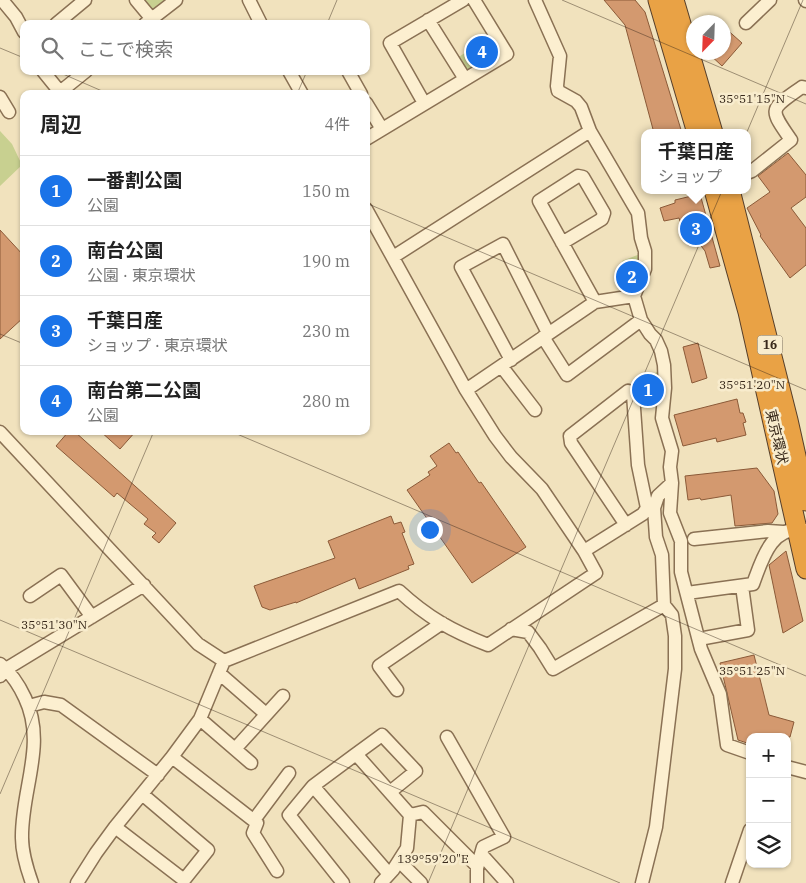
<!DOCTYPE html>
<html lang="ja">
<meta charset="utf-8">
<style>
body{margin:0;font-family:"IBM Plex Serif","Noto Sans JP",serif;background:#f2f2f2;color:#222}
.controls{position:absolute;right:15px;bottom:15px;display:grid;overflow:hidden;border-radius:10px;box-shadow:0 1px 4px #0004}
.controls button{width:45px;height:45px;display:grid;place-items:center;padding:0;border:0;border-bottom:1px solid #e0e0e0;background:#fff;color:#222;font:25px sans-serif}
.compass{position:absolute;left:686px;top:15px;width:45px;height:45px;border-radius:50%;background:#fff;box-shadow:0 1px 4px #0004;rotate:203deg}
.you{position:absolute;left:429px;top:529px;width:18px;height:18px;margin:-12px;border:4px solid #fff;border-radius:50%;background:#1a73e8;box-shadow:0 0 0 8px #1a73e833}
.badge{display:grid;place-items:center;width:32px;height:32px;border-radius:50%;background:#1a73e8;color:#fff;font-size:16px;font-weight:700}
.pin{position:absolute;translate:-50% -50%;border:2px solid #fff;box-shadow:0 1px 5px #0006}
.popup{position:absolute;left:641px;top:129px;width:110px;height:65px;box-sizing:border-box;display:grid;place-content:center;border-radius:10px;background:#fff;filter:drop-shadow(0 1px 4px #0005);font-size:16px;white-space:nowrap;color:#767676}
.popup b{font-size:19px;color:#222}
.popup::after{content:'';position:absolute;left:50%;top:100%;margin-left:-10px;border:10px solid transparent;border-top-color:#fff}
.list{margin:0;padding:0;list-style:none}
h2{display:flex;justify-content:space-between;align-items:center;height:65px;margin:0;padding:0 20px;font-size:21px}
h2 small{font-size:16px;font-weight:400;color:#767676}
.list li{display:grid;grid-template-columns:32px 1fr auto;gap:15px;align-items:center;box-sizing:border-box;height:70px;padding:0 20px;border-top:1px solid #e0e0e0}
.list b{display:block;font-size:19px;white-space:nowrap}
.list p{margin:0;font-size:16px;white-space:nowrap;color:#767676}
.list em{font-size:16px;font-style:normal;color:#767676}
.icon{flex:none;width:28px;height:28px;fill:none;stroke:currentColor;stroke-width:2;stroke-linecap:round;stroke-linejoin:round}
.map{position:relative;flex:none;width:806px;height:883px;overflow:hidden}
.search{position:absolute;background:#fff;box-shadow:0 1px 4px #0004;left:20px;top:20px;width:350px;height:55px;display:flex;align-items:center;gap:12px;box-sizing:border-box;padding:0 18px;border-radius:10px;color:#767676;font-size:19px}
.panel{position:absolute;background:#fff;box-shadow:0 1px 4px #0004;left:20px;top:90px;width:350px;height:345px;border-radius:10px}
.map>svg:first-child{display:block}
.green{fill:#c8d090}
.building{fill:#d3996f;stroke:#8b5a38}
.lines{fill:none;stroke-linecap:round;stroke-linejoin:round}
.minor-casing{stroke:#8a7154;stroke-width:15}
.highway-casing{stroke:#573f2a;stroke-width:21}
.minor{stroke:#fcefd0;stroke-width:12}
.highway{stroke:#e9a245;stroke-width:19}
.ticks{fill:none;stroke:#38291b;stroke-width:1;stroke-opacity:0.45}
.labels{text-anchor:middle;stroke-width:5;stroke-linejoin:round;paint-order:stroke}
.shield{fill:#f8eccd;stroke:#726450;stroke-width:1}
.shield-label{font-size:12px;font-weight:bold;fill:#38291b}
.street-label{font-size:14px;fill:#38291b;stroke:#f8eccd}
.ticks-label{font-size:12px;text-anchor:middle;fill:#38291b;stroke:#f8eccd;stroke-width:5;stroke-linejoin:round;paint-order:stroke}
</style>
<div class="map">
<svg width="806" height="883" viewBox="0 0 806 883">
<rect width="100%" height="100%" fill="#f1e2bd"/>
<path class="green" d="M 142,0 L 166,0 L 153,10 L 149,9 Z
M 490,37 L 498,49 L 496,54 L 469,71 L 464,69 L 457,58 Z
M 0,131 L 12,144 L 22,165 L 0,186 Z
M 640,254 L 641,267 L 632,286 L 622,261 Z
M 658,371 L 659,386 L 657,407 L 638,408 L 638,385 Z"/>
<path class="building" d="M 604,0 L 635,0 L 645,12 L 682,133 L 654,133 L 625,25 Z
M 724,27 L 742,43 L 722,66 L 707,52 L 724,52 Z
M 788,153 L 806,175 L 806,197 L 791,208 L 806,228 L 806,265 L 790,278 L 760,236 L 761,235 L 747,208 L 770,192 L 758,176 Z
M 700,194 L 720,266 L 710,268 L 705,251 L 698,242 L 688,245 L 679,218 L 664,221 L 660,208 L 675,203 L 675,200 Z
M 0,230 L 24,256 L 24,317 L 0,339 Z
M 698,343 L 707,378 L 692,383 L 683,347 Z
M 737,399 L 740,413 L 743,413 L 746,422 L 743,423 L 746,435 L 717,442 L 716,438 L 683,446 L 674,415 Z
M 69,431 L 74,431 L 176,523 L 159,543 L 152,537 L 156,533 L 144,524 L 148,519 L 117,493 L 114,497 L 56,446 Z
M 100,431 L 136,431 L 120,449 Z
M 449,443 L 456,453 L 458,452 L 479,483 L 481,482 L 526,547 L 472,583 L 407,490 L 430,475 L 428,472 L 437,466 L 430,456 Z
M 757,468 L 774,491 L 778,514 L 772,523 L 735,526 L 731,495 L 701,500 L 700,498 L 688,500 L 685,476 Z
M 391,516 L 394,524 L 401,522 L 405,532 L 402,533 L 414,564 L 408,566 L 409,569 L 359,589 L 355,578 L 296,603 L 296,602 L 270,610 L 262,607 L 254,586 L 335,558 L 328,541 Z
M 786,551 L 803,621 L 783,633 L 769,565 Z
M 754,655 L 769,715 L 794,722 L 790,737 L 750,737 L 750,744 L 738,740 L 720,663 Z"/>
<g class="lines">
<g class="minor-casing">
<path id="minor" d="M 2,0 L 16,17 L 24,32
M 136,0 L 151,18
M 249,0 L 261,24
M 535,0 L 560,56 L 557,86 L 558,91 L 576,101 L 581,107 L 590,131 L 638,213 L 641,238 L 645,251 L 645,269 L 634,296 L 641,320 L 650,334 L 656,340 L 661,351 L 664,365 L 665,388 L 662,418 L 672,451 L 670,467 L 672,483 L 670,513 L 681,541 L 681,572 L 701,649 L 720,694 L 727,745 L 750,753
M 805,0 L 806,1
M 428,20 L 465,79
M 746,23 L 770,0
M 56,24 L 85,0
M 145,24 L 176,0
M 43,71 L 60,92 L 86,71
M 289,71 L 302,94
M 348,71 L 361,94
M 0,97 L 9,112
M 366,103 L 382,129
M 424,103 L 390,43 L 463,0
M 366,139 L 507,54 L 474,0
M 747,173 L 752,171 L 791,140 C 768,107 770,110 802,87 L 806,88
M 562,243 L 602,219 L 604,213 L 583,177 L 578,176 L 539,201 L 595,302
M 393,257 L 590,131
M 543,337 L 567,375 L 641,320
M 511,360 L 461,267 L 503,244 L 548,333
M 502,367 L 535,410
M 466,390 L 595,302 L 634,296
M 0,432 L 198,644 L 224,661
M 694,539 L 768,531 L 783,532
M 584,551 L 643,514 L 647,508 L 638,465 L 633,394 L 628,391 L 570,436 L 571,443 L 626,525
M 687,593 L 753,584 C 762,560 771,525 804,530
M 30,596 L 61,575 L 92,617
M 664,605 L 662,555 L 656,537 L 654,508 L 658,496 L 672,483
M 511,629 L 528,632 L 540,648 L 553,669 L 664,605 L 672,615 L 675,636 L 675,669 L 656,827 L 642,883
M 699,639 L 748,630 L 742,586
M 0,664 C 11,673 19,685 25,698 C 47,744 21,790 22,838 C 22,854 27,869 32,883
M 219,673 L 266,714
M 0,676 L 6,669 L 144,585
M 397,690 L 379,666 L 442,623
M 29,706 L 44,702 L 61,705 L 158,775
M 200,719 L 251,763
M 447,737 L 504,837 L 483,847 L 477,868 L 477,883
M 235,749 L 283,696
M 172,757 L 257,823 L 253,833 L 277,871
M 787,767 L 806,772
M 313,786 L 356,754
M 410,815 L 423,812 L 477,866
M 254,820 L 289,773
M 115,827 L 184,880 L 208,850 L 142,794
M 481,854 L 507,883
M 399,861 L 421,883
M 77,883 L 96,853 L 115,827 L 172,757 L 200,719 L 224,661 L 399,591 C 427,617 452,631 488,645 L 596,573 L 584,551 L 542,489 L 511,457 L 495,436 L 466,390 L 366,209
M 343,883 L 289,815 L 313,786 L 389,874
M 381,883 L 393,870 L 407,848 L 410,815 L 356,754 L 382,735 L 416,771 L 390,792
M 732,883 L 750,830"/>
</g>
<g class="highway-casing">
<path id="highway" d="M 658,0 L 697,133
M 674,0 L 713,133
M 714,190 L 748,312 L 806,569
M 730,190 L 788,420 L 806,501"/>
</g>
<use href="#minor" class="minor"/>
<use href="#highway" class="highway"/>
</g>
<path class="ticks" d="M 562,0 L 806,104M 327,24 L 337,0M 0,48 L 24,58M 56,71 L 109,94M 297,94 L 307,71M 366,203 L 806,390M 0,334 L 24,344M 230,431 L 806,676M 0,620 L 620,883M 0,794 L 154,431M 428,883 L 803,0"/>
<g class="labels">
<rect class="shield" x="757.5" y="335.5" width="25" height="19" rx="4"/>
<g class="shield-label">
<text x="770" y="349">16</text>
</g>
<g class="street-label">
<text transform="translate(777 437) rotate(77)" y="5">東京環状</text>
</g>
</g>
<g class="ticks-label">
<text x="752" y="103">35°51'15"N</text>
<text x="752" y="389">35°51'20"N</text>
<text x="54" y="629">35°51'30"N</text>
<text x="752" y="675">35°51'25"N</text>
<text x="433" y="863">139°59'20"E</text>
</g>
</svg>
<div class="controls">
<button>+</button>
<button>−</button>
<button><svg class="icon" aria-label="layers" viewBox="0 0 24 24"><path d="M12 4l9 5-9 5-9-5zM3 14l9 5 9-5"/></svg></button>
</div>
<svg class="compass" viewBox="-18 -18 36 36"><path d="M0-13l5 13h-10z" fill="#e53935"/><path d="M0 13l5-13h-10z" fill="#767676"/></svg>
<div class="you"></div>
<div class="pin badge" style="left:648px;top:390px">1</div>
<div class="pin badge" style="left:632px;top:277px">2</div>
<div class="pin badge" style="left:696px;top:229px">3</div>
<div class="popup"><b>千葉日産</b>ショップ</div>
<div class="pin badge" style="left:482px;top:52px">4</div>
<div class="search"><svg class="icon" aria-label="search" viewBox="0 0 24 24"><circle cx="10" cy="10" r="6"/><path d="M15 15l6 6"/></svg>ここで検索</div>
<section class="panel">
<h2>周辺<small>4件</small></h2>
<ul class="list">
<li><span class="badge">1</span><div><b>一番割公園</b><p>公園</p></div><em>150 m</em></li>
<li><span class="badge">2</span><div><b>南台公園</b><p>公園 · 東京環状</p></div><em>190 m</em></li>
<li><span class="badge">3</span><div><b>千葉日産</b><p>ショップ · 東京環状</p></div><em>230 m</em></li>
<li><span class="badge">4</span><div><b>南台第二公園</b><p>公園</p></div><em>280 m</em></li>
</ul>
</section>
</div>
